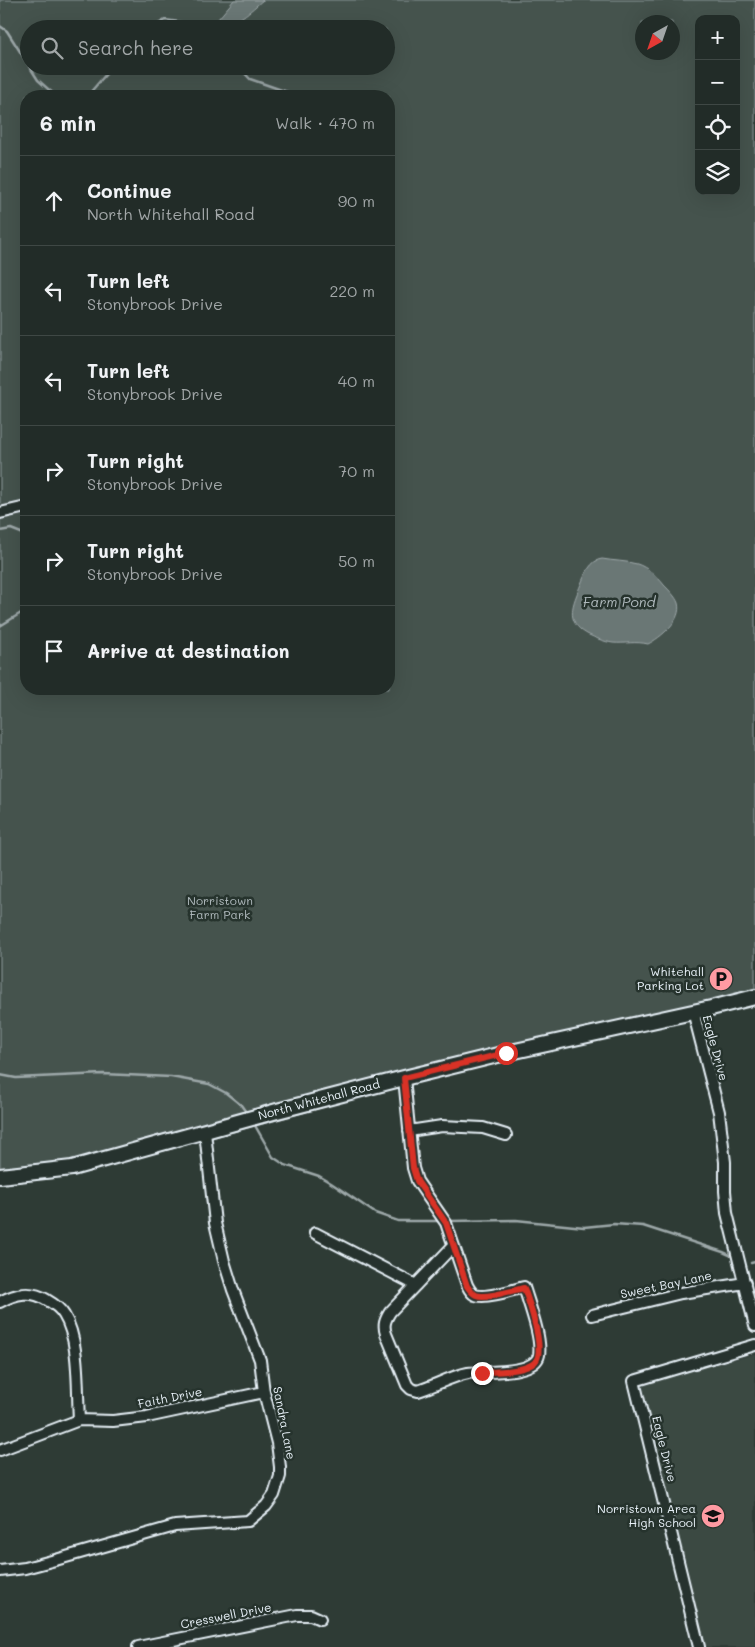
<!DOCTYPE html>
<meta charset="utf-8">
<style>
body{margin:0;font-family:Mali,sans-serif;background:#2e3834;color:#f1f3f6}
.controls{position:absolute;right:15px;top:15px;display:grid;overflow:hidden;border-radius:10px;box-shadow:0 5px 20px #0002}
.controls button{width:45px;height:45px;display:grid;place-items:center;padding:0;border:0;border-bottom:1px solid #3f4845;background:#222c28;color:#f1f3f6;font:25px sans-serif}
.compass{position:absolute;left:635px;top:15px;width:45px;height:45px;border-radius:50%;background:#222c28;box-shadow:0 5px 20px #0002;rotate:220deg}
.stop{position:absolute;width:15px;height:15px;margin:-11px;border:4px solid #d93025;border-radius:50%;background:#fff}
.stop.end{background:#d93025;border-color:#fff;box-shadow:0 1px 5px #0008}
.list{margin:0;padding:0;list-style:none}
h2{display:flex;justify-content:space-between;align-items:center;height:65px;margin:0;padding:0 20px;font-size:21px}
h2 small{font-size:16px;font-weight:400;color:#a2a7a8}
.list li{display:grid;grid-template-columns:32px 1fr auto;gap:15px;align-items:center;box-sizing:border-box;height:90px;padding:0 20px;border-top:1px solid #3f4845}
.list b{display:block;font-size:19px;white-space:nowrap}
.list p{margin:0;font-size:16px;white-space:nowrap;color:#a2a7a8}
.list em{font-size:16px;font-style:normal;color:#a2a7a8}
.icon{flex:none;width:28px;height:28px;fill:none;stroke:currentColor;stroke-width:2;stroke-linecap:round;stroke-linejoin:round}
.map{position:relative;flex:none;width:755px;height:1647px;overflow:hidden}
.search{position:absolute;background:#222c28;box-shadow:0 5px 20px #0002;left:20px;top:20px;width:375px;height:55px;display:flex;align-items:center;gap:12px;box-sizing:border-box;padding:0 18px;border-radius:28px;color:#a2a7a8;font-size:19px}
.panel{position:absolute;background:#222c28;box-shadow:0 5px 20px #0002;left:20px;top:90px;width:375px;height:605px;border-radius:20px}
.map>svg:first-child{display:block}
.built{fill:#3b4843}
.green{fill:#45524e;stroke:#96a2a3;fill-rule:evenodd}
.water{fill:#6b7775;stroke:#9da8a9}
.lines{fill:none;stroke-linecap:round;stroke-linejoin:round}
.stream{stroke:#9da8a9;stroke-width:2.5}
.minor-casing{stroke:#e8f1f8;stroke-width:14}
.major-casing{stroke:#e8f1f8;stroke-width:18}
.minor{stroke:#26332d;stroke-width:10}
.major{stroke:#26332d;stroke-width:14}
.route{stroke:#d93025;stroke-width:6}
.labels{text-anchor:middle;stroke-width:5;stroke-linejoin:round;paint-order:stroke}
.park-label{font-size:12px;fill:#afb9bc;stroke:#26332d}
.poi-label{font-size:12px;fill:#e8f1f8;stroke:#26332d;text-anchor:end}
.street-label{font-size:12px;fill:#e8f1f8;stroke:#26332d}
.water-label{font-size:14px;font-style:italic;fill:#b0babd;stroke:#26332d}
</style>
<div class="map">
<svg width="755" height="1647" viewBox="0 0 755 1647">
<rect width="100%" height="100%" fill="#2e3b35"/>
<filter id="ink" filterUnits="userSpaceOnUse"><feTurbulence type="fractalNoise" baseFrequency=".02" numOctaves="2"/><feDisplacementMap in="SourceGraphic" scale="10" xChannelSelector="R" yChannelSelector="G"/><feConvolveMatrix kernelMatrix="1 2 1 2 8 2 1 2 1" color-interpolation-filters="sRGB"/></filter>
<g filter="url(#ink)">
<path class="built" d="M 755,1354 L 755,1647 L 704,1647 L 639,1384 Z"/>
<path class="green" d="M 0,0 L 755,0 L 755,1001 L 423,1080 L 172,1149 L 89,1169 L 0,1179 ZM 699,19 L 736,19 L 736,191 L 699,191 ZM 642,22 L 672,22 L 672,52 L 642,52 ZM 29,29 L 386,29 L 386,66 L 29,66 ZM 26,96 L 389,96 L 389,689 L 26,689 Z"/>
<path class="water" d="M 234,0 L 263,0 C 251,10 236,26 220,23 L 218,19 Z
M 602,559 C 613,561 626,561 637,564 C 647,567 658,577 664,585 C 669,590 676,597 678,603 C 683,620 660,638 648,644 C 636,641 625,644 613,643 C 605,642 595,638 587,634 C 564,621 573,604 581,584 C 585,574 591,560 602,559 Z"/>
<g class="lines">
<path class="stream" d="M 0,26 L 7,31 L 38,80 L 56,96
M 150,29 L 165,20 L 201,25 L 221,22
M 218,29 L 220,23
M 238,66 L 250,79 L 299,96
M 85,96 L 88,95 L 113,66
M 0,531 L 11,529 L 26,535
M 0,626 L 26,610
M 0,1075 L 16,1078 L 103,1074 L 171,1077 L 209,1084 L 226,1093 L 241,1105 L 248,1115
M 253,1122 L 273,1157 L 285,1165 L 319,1176 L 331,1183 L 375,1213 L 398,1221 L 440,1221
M 448,1221 L 516,1220 L 584,1227 L 614,1224 L 643,1226 L 723,1252 L 732,1256
M 751,1263 L 755,1262"/>
<g class="minor-casing">
<path id="minor" d="M 0,513 L 26,507
M 693,1011 L 719,1112 L 725,1162 L 725,1191 L 727,1213 L 755,1326
M 404,1078 L 413,1168 L 417,1181 L 446,1223 L 467,1285 C 469,1289 471,1293 475,1295 C 486,1299 513,1290 524,1287 C 529,1304 542,1338 539,1355 C 535,1375 484,1371 468,1373 C 452,1376 434,1386 418,1391 L 411,1389 L 407,1385 L 386,1334 C 383,1325 385,1320 390,1312 L 453,1246
M 409,1131 L 442,1126 L 483,1128 L 506,1135
M 315,1233 L 416,1285
M 0,1302 C 16,1293 31,1290 47,1300 C 54,1304 60,1308 64,1315 C 80,1340 77,1390 79,1420
M 592,1315 L 681,1293 L 745,1283
M 0,1450 L 79,1420 L 113,1421 L 147,1417 L 264,1392
M 0,1571 L 25,1568 L 59,1559 L 175,1526 L 248,1521 L 266,1506 L 274,1495 L 280,1476 L 280,1467 L 277,1443 L 264,1392 L 260,1360 L 233,1290 L 224,1261 L 215,1223 L 205,1132
M 138,1647 L 297,1615 L 311,1615 L 320,1619
M 699,1647 L 634,1381 L 755,1345"/>
</g>
<g class="major-casing">
<path id="major" d="M 0,1176 L 72,1168 L 277,1111 L 404,1078 L 506,1053 L 711,1008 L 755,997"/>
</g>
<use href="#minor" class="minor"/>
<use href="#major" class="major"/>
</g>
</g>
<g class="lines" filter="url(#ink)">
<path class="route" d="M 482,1373 C 496,1371 525,1372 535,1362 C 546,1351 529,1302 524,1288 C 513,1290 486,1299 476,1295 C 472,1293 469,1289 467,1286 L 446,1223 L 417,1181 L 413,1168 L 404,1078 L 506,1053"/>
</g>
<defs>
<g id="parking-disc" transform="scale(1.25)"><circle r="9.5" fill="#ff9aa2" stroke="#26332d"/><path d="M-3.5-5.5H1a3.5 3.5 0 0 1 0 7H-1V5.5H-3.5ZM-1-3.4V-.6H.8a1.4 1.4 0 0 0 0-2.8Z" fill="#111"/></g>
<g id="school-disc" transform="scale(1.25)"><circle r="9.5" fill="#ff9aa2" stroke="#26332d"/><path d="M0-5L7-2L0 1L-7-2ZM-4 1L0 2.5L4 1V4Q0 6-4 4Z" fill="#111"/></g>
</defs>
<g fill-rule="evenodd">
<use href="#parking-disc" x="721" y="979"/>
<use href="#school-disc" x="713" y="1516"/>
</g>
<g class="labels">
<g class="park-label">
<text x="220" y="905">Norristown<tspan x="220" dy="14">Farm Park</tspan></text>
</g>
<g class="poi-label">
<text x="704" y="976">Whitehall<tspan x="704" dy="14">Parking Lot</tspan></text>
<text x="696" y="1513">Norristown Area<tspan x="696" dy="14">High School</tspan></text>
</g>
<g class="street-label">
<text transform="translate(715 1048) rotate(75)" y="4">Eagle Drive</text>
<text transform="translate(319 1100) rotate(-15)" y="4">North Whitehall Road</text>
<text transform="translate(666 1285) rotate(-12)" y="4">Sweet Bay Lane</text>
<text transform="translate(170 1398) rotate(-11)" y="4">Faith Drive</text>
<text transform="translate(284 1423) rotate(79)" y="4">Sandra Lane</text>
<text transform="translate(664 1449) rotate(76)" y="4">Eagle Drive</text>
<text transform="translate(226 1616) rotate(-11)" y="4">Cresswell Drive</text>
</g>
<g class="water-label">
<text x="619" y="607">Farm Pond</text>
</g>
</g>
</svg>
<div class="controls">
<button>+</button>
<button>−</button>
<button><svg class="icon" aria-label="locate" viewBox="0 0 24 24"><circle cx="12" cy="12" r="6"/><path d="M12 2v4M12 18v4M2 12h4M18 12h4"/></svg></button>
<button><svg class="icon" aria-label="layers" viewBox="0 0 24 24"><path d="M12 4l9 5-9 5-9-5zM3 14l9 5 9-5"/></svg></button>
</div>
<svg class="compass" viewBox="-18 -18 36 36"><path d="M0-13l5 13h-10z" fill="#e53935"/><path d="M0 13l5-13h-10z" fill="#a2a7a8"/></svg>
<div class="stop" style="left:506px;top:1053px"></div>
<div class="stop end" style="left:482px;top:1373px"></div>
<div class="search"><svg class="icon" aria-label="search" viewBox="0 0 24 24"><circle cx="10" cy="10" r="6"/><path d="M15 15l6 6"/></svg>Search here</div>
<section class="panel">
<h2>6 min<small>Walk · 470 m</small></h2>
<ul class="list">
<li><svg class="icon" aria-label="ahead" viewBox="0 0 24 24"><path d="M12 20V5M6 11l6-6 6 6"/></svg><div><b>Continue</b><p>North Whitehall Road</p></div><em>90 m</em></li>
<li><svg class="icon" aria-label="left" viewBox="0 0 24 24"><path d="M17 20v-9H6M10 6l-5 5 5 5"/></svg><div><b>Turn left</b><p>Stonybrook Drive</p></div><em>220 m</em></li>
<li><svg class="icon" aria-label="left" viewBox="0 0 24 24"><path d="M17 20v-9H6M10 6l-5 5 5 5"/></svg><div><b>Turn left</b><p>Stonybrook Drive</p></div><em>40 m</em></li>
<li><svg class="icon" aria-label="right" viewBox="0 0 24 24"><path d="M7 20v-9h11M14 6l5 5-5 5"/></svg><div><b>Turn right</b><p>Stonybrook Drive</p></div><em>70 m</em></li>
<li><svg class="icon" aria-label="right" viewBox="0 0 24 24"><path d="M7 20v-9h11M14 6l5 5-5 5"/></svg><div><b>Turn right</b><p>Stonybrook Drive</p></div><em>50 m</em></li>
<li><svg class="icon" aria-label="arrive" viewBox="0 0 24 24"><path d="M6 21V4h12l-3 4 3 4H6"/></svg><div><b>Arrive at destination</b></div></li>
</ul>
</section>
</div>
